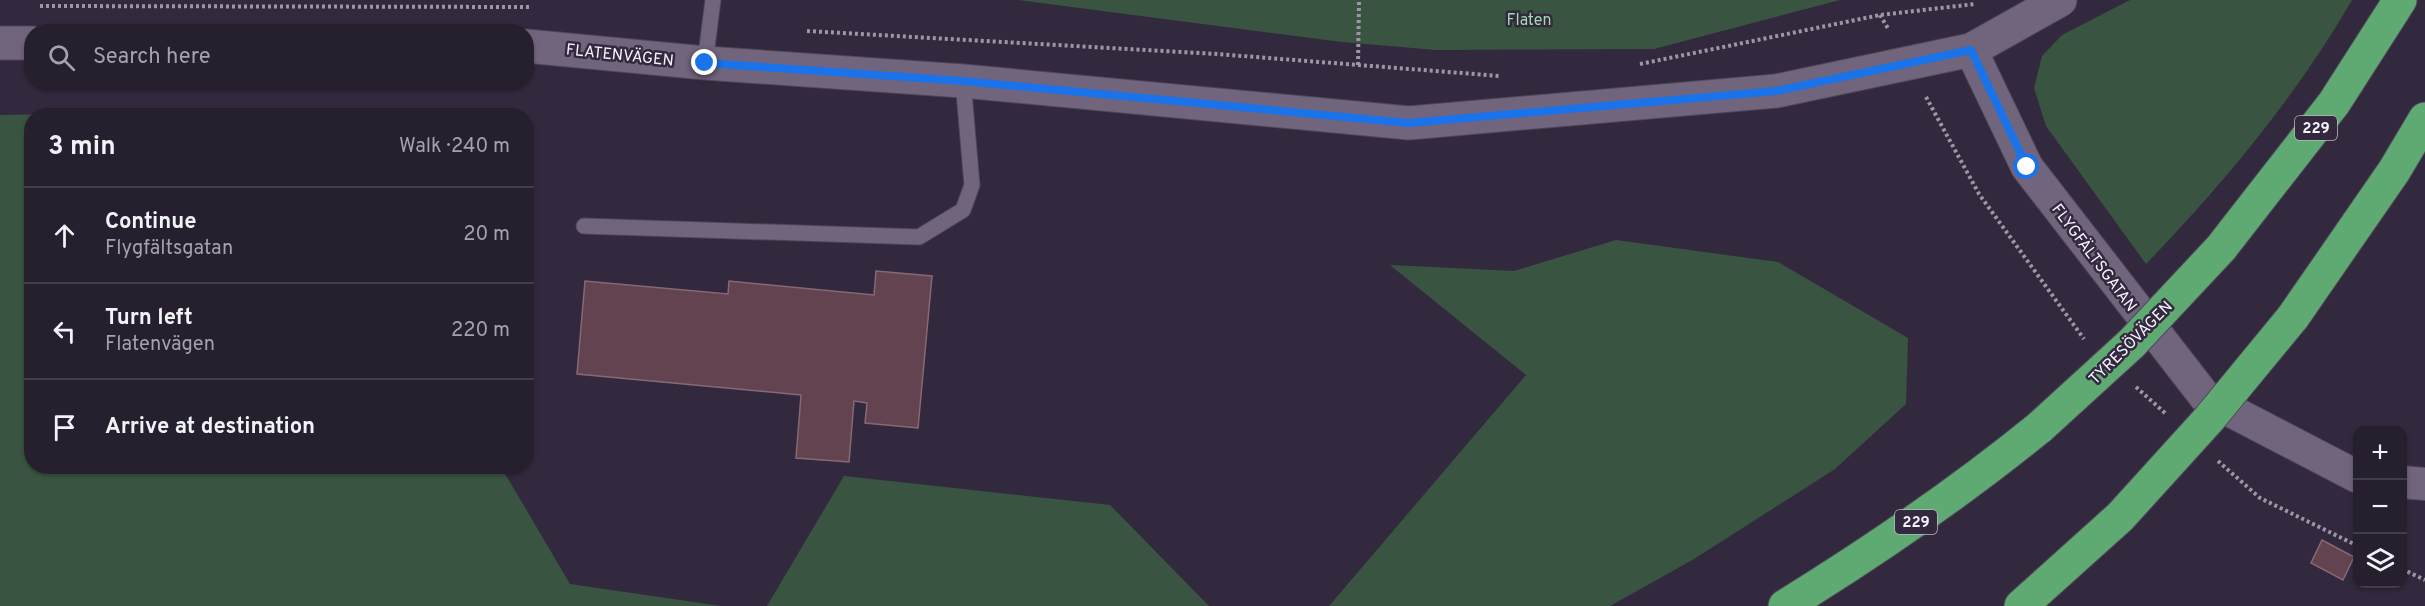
<!DOCTYPE html>
<meta charset="utf-8">
<style>
body{margin:0;font-family:Overpass,sans-serif;background:#2e2736;color:#f1f3f6}
.controls{position:absolute;right:18px;bottom:18px;display:grid;overflow:hidden;border-radius:12px;box-shadow:0 2px 4px #0004}
.controls button{width:54px;height:54px;display:grid;place-items:center;padding:0;border:0;border-bottom:2px solid #423d4a;background:#261f2e;color:#f1f3f6;font:30px sans-serif}
.stop{position:absolute;width:18px;height:18px;margin:-14px;border:4px solid #1a73e8;border-radius:50%;background:#fff}
.stop.end{background:#1a73e8;border-color:#fff;box-shadow:0 2px 6px #0008}
.list{margin:0;padding:0;list-style:none}
h2{display:flex;justify-content:space-between;align-items:center;height:78px;margin:0;padding:0 24px;font-size:26px}
h2 small{font-size:20px;font-weight:400;color:#a4a2aa}
.list li{display:grid;grid-template-columns:39px 1fr auto;gap:18px;align-items:center;box-sizing:border-box;height:96px;padding:0 24px;border-top:2px solid #423d4a}
.list b{display:block;font-size:22px;white-space:nowrap}
.list p{margin:0;font-size:20px;white-space:nowrap;color:#a4a2aa}
.list em{font-size:20px;font-style:normal;color:#a4a2aa}
.icon{flex:none;width:33px;height:33px;fill:none;stroke:currentColor;stroke-width:2;stroke-linecap:round;stroke-linejoin:round}
.map{position:relative;flex:none;width:2425px;height:606px;overflow:hidden}
.search{position:absolute;background:#261f2e;box-shadow:0 2px 4px #0004;left:24px;top:24px;width:510px;height:66px;display:flex;align-items:center;gap:15px;box-sizing:border-box;padding:0 21px;border-radius:24px;color:#a4a2aa;font-size:22px}
.panel{position:absolute;background:#261f2e;box-shadow:0 2px 4px #0004;left:24px;top:108px;width:510px;height:366px;border-radius:24px}
.map>svg:first-child{display:block}
.green{fill:#395541}
.building{fill:#644351;stroke:#866975;stroke-width:1.5}
.lines{fill:none;stroke-linecap:round;stroke-linejoin:round}
.service-casing{stroke:#504759;stroke-width:17}
.minor-casing{stroke:#504759;stroke-width:34}
.tertiary-casing{stroke:#504759;stroke-width:35}
.motorway-casing{stroke:#504759;stroke-width:35}
.path{stroke:#9e96a6;stroke-width:4;stroke-dasharray:3 3;stroke-linecap:butt}
.service{stroke:#71657e;stroke-width:15}
.minor{stroke:#71657e;stroke-width:32}
.tertiary{stroke:#71657e;stroke-width:33}
.motorway{stroke:#5eaa72;stroke-width:33}
.motorway-bridge-casing{stroke:#504759;stroke-width:35;stroke-linecap:butt}
.motorway-bridge{stroke:#5eaa72;stroke-width:33}
.route{stroke:#1a73e8;stroke-width:8}
.labels{text-anchor:middle;stroke-width:5;stroke-linejoin:round;paint-order:stroke}
.shield{fill:#33293e;stroke:#bdb6c4;stroke-width:1.5}
.shield-label{font-size:15px;font-weight:bold;fill:#f8f3fe}
.park-label{font-size:16px;fill:#a1d8b0;stroke:#33293e}
.street-label{font-size:16px;fill:#f8f3fe;stroke:#33293e}
</style>
<div class="map">
<svg width="2425" height="606" viewBox="0 0 2425 606">
<rect width="100%" height="100%" fill="#33293e"/>
<path class="green" d="M 1018,0 L 1840,0 L 1654,49 L 1436,50 L 1342,42 Z
M 2130,0 L 2352,0 C 2295,98 2224,183 2146,264 L 2046,126 L 2034,88 L 2042,56 L 2062,35 Z
M 343,109 L 362,115 L 32,116 L 32,466 L 504,467 L 504,472 L 570,584 L 721,606 L 0,606 L 0,115 Z
M 1616,240 L 1778,262 L 1908,338 L 1906,404 L 1835,469 L 1694,559 L 1610,606 L 1329,606 L 1526,375 L 1390,265 L 1514,271 Z
M 844,476 L 1110,505 L 1209,606 L 767,606 Z"/>
<path class="building" d="M 876,271 L 932,276 L 918,428 L 865,423 L 867,403 L 854,401 L 849,462 L 796,458 L 801,395 L 577,374 L 585,281 L 728,294 L 729,281 L 874,295 Z
M 2322,540 L 2354,557 L 2343,580 L 2311,563 Z"/>
<g class="lines">
<g class="service-casing">
<path id="service" d="M 705,63 L 713,0
M 584,226 L 919,237 L 963,210 L 972,185 L 963,81"/>
</g>
<g class="minor-casing">
<path id="minor" d="M 1971,50 L 2027,167 L 2206,398 L 2358,477
M 2402,482 L 2425,484"/>
</g>
<g class="tertiary-casing">
<path id="tertiary" d="M 0,43 L 32,43
M 526,46 L 705,63 L 963,81 L 1409,123 L 1776,91 L 1971,50 L 2060,0"/>
</g>
<g class="motorway-casing">
<path id="motorway" d="M 2221,248 L 2334,103 L 2400,0
M 2293,317 L 2394,171 L 2425,119
M 1785,606 C 1874,551 1959,493 2040,427
M 2021,606 L 2120,517"/>
</g>
<path class="path" d="M 40,6 L 530,7
M 1880,15 L 1889,30
M 807,31 L 1217,54 L 1500,76
M 1640,64 L 1880,15 L 1975,4
M 1358,65 L 1359,0
M 1926,97 L 1979,194 L 2084,339
M 2136,387 L 2166,414
M 2218,461 L 2260,498 L 2358,546
M 2402,569 L 2425,580"/>
<use href="#service" class="service"/>
<use href="#minor" class="minor"/>
<use href="#tertiary" class="tertiary"/>
<use href="#motorway" class="motorway"/>
<g class="motorway-bridge-casing">
<path id="motorway-bridge" d="M 2040,427 L 2132,343 L 2221,248
M 2120,517 L 2209,419 L 2293,317"/>
</g>
<use href="#motorway-bridge" class="motorway-bridge"/>
</g>
<g class="lines">
<path class="route" d="M 705,63 L 963,81 L 1409,123 L 1776,91 L 1971,50 L 2027,167"/>
</g>
<g class="labels">
<g class="shield">
<rect x="2295" y="116" width="42" height="24" rx="4.5"/>
<rect x="1895" y="510" width="42" height="24" rx="4.5"/>
</g>
<g class="shield-label">
<text x="2316" y="133">229</text>
<text x="1916" y="527">229</text>
</g>
<g class="park-label">
<text x="1529" y="25">Flaten</text>
</g>
<g class="street-label">
<text transform="translate(620 54) rotate(6)" y="6">FLATENVÄGEN</text>
<text transform="translate(2095 257) rotate(53)" y="6">FLYGFÄLTSGATAN</text>
<text transform="translate(2130 342) rotate(-45)" y="6">TYRESÖVÄGEN</text>
</g>
</g>
</svg>
<div class="controls">
<button>+</button>
<button>−</button>
<button><svg class="icon" aria-label="layers" viewBox="0 0 24 24"><path d="M12 4l9 5-9 5-9-5zM3 14l9 5 9-5"/></svg></button>
</div>
<div class="stop" style="left:2027px;top:167px"></div>
<div class="stop end" style="left:705px;top:63px"></div>
<div class="search"><svg class="icon" aria-label="search" viewBox="0 0 24 24"><circle cx="10" cy="10" r="6"/><path d="M15 15l6 6"/></svg>Search here</div>
<section class="panel">
<h2>3 min<small>Walk · 240 m</small></h2>
<ul class="list">
<li><svg class="icon" aria-label="ahead" viewBox="0 0 24 24"><path d="M12 20V5M6 11l6-6 6 6"/></svg><div><b>Continue</b><p>Flygfältsgatan</p></div><em>20 m</em></li>
<li><svg class="icon" aria-label="left" viewBox="0 0 24 24"><path d="M17 20v-9H6M10 6l-5 5 5 5"/></svg><div><b>Turn left</b><p>Flatenvägen</p></div><em>220 m</em></li>
<li><svg class="icon" aria-label="arrive" viewBox="0 0 24 24"><path d="M6 21V4h12l-3 4 3 4H6"/></svg><div><b>Arrive at destination</b></div></li>
</ul>
</section>
</div>
